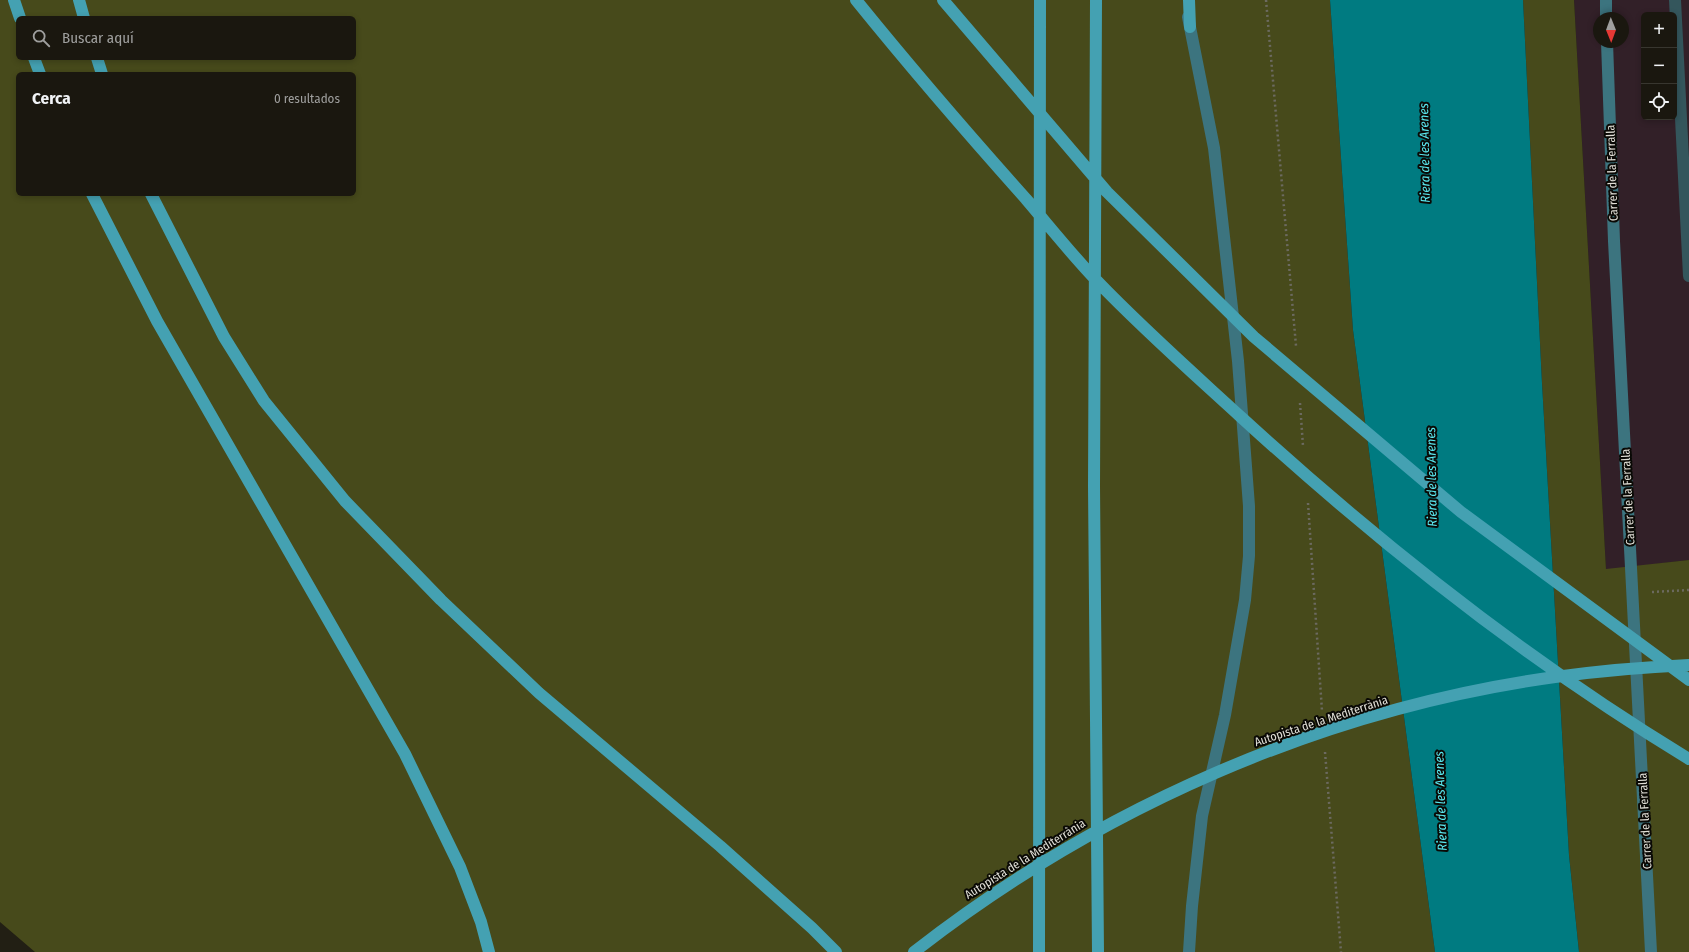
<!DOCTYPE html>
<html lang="es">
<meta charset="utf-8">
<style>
body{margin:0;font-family:"Fira Sans Condensed",sans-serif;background:#232018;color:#f1f3f6}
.controls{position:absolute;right:12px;top:12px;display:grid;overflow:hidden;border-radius:6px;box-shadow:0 2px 6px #0003}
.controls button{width:36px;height:36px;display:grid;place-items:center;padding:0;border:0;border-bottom:1px solid #38362f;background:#1a170f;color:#f1f3f6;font:20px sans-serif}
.compass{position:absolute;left:1593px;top:12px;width:36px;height:36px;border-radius:50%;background:#1a170f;box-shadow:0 2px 6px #0003;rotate:179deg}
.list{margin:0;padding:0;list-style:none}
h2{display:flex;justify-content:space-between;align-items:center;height:52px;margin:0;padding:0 16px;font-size:17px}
h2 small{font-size:13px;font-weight:400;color:#9f9f9e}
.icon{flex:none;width:22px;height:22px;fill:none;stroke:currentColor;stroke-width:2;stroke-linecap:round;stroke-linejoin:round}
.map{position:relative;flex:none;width:1689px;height:952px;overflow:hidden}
.search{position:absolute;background:#1a170f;box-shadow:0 2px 6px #0003;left:16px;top:16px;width:340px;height:44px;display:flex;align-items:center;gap:10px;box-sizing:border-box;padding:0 14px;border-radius:6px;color:#9f9f9e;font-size:15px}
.panel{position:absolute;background:#1a170f;box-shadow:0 2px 6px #0003;left:16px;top:72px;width:340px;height:124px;border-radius:6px}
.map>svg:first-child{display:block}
.industrial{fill:#322028;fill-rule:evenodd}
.green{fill:#474a1b;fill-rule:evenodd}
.water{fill:#007b81}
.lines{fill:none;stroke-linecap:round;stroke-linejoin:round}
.path{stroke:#6c6a60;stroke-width:2.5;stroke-dasharray:2 3;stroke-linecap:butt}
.lane{stroke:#34565c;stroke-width:12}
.secondary{stroke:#3c747f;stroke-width:12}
.highway{stroke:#44a1b2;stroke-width:12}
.labels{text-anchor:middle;stroke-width:4;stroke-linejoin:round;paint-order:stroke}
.street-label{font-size:12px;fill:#e1dfd7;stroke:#0a0905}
.water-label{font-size:13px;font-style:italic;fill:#5be8ef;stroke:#0a0905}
</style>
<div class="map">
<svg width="1689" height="952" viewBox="0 0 1689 952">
<rect width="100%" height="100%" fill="#221f14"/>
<path class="industrial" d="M 1574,0 L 1689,0 L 1689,560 L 1606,570 ZM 1644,15 L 1674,15 L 1674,117 L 1644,117 ZM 1599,18 L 1623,18 L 1623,42 L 1599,42 Z"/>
<path class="green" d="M 0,0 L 1330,0 L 1353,330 L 1435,952 L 35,952 L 0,922 ZM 18,18 L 354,18 L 354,58 L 18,58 ZM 18,74 L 354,74 L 354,194 L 18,194 Z
M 1523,0 L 1574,0 L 1606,569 L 1689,560 L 1689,952 L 1579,952 L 1569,855 L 1542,383 Z"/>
<path class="water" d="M 1330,0 L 1523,0 L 1542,383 L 1569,855 L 1579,952 L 1435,952 L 1353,330 Z"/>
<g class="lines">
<path class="path" d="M 1266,0 L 1296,346
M 1300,403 L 1303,446
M 1308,503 L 1322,711
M 1652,592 L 1689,590
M 1325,752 L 1341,952"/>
<path class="lane" d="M 1675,0 L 1689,276"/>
<path class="secondary" d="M 1606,0 L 1606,18
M 1188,17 L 1214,148 L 1238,361 L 1249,506 L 1249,556 L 1245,600 L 1225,715 L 1202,816 L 1192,906 L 1189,952
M 1607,42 L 1614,241 L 1651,952"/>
<path class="highway" d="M 14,0 L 20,18
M 79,0 L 84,18
M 856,0 C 911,68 968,134 1026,199 C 1049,226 1072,255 1097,281 C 1143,329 1193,373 1242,418 C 1380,544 1529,662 1689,759
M 943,0 L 1107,192 L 1254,337 L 1461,512 L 1689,680
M 1096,0 L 1094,486 L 1098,952
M 1189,0 L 1190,27
M 34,58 L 40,74
M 97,58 L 102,74
M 92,194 L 157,321 L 405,754 L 460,867 L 481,922 L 489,952
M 151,194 L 224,337 L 264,401 L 345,501 L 441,600 L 539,693 L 720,846 L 812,928 L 836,952
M 914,952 C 1098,808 1323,709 1555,677 C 1599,671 1644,667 1689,665
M 1039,952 L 1040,0"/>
</g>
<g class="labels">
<g class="street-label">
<text transform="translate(1612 173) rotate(-92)" y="4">Carrer de la Ferralla</text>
<text transform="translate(1628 497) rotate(-93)" y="4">Carrer de la Ferralla</text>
<text transform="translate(1321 721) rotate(-18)" y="4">Autopista de la Mediterrània</text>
<text transform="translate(1645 821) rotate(-93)" y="4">Carrer de la Ferralla</text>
<text transform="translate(1025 859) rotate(-32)" y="4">Autopista de la Mediterrània</text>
</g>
<g class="water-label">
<text transform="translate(1424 153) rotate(-91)" y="5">Riera de les Arenes</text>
<text transform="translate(1431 477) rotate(-91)" y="5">Riera de les Arenes</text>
<text transform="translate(1440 801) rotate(-92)" y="5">Riera de les Arenes</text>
</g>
</g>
</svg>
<div class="controls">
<button>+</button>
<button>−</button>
<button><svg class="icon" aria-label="locate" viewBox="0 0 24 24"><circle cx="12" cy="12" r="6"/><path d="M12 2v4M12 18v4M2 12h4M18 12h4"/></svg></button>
</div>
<svg class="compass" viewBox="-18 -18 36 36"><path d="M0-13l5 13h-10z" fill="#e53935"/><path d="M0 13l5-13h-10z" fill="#9f9f9e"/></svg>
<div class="search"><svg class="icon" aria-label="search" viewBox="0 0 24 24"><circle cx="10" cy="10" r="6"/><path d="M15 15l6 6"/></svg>Buscar aquí</div>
<section class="panel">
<h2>Cerca<small>0 resultados</small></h2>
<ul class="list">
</ul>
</section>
</div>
